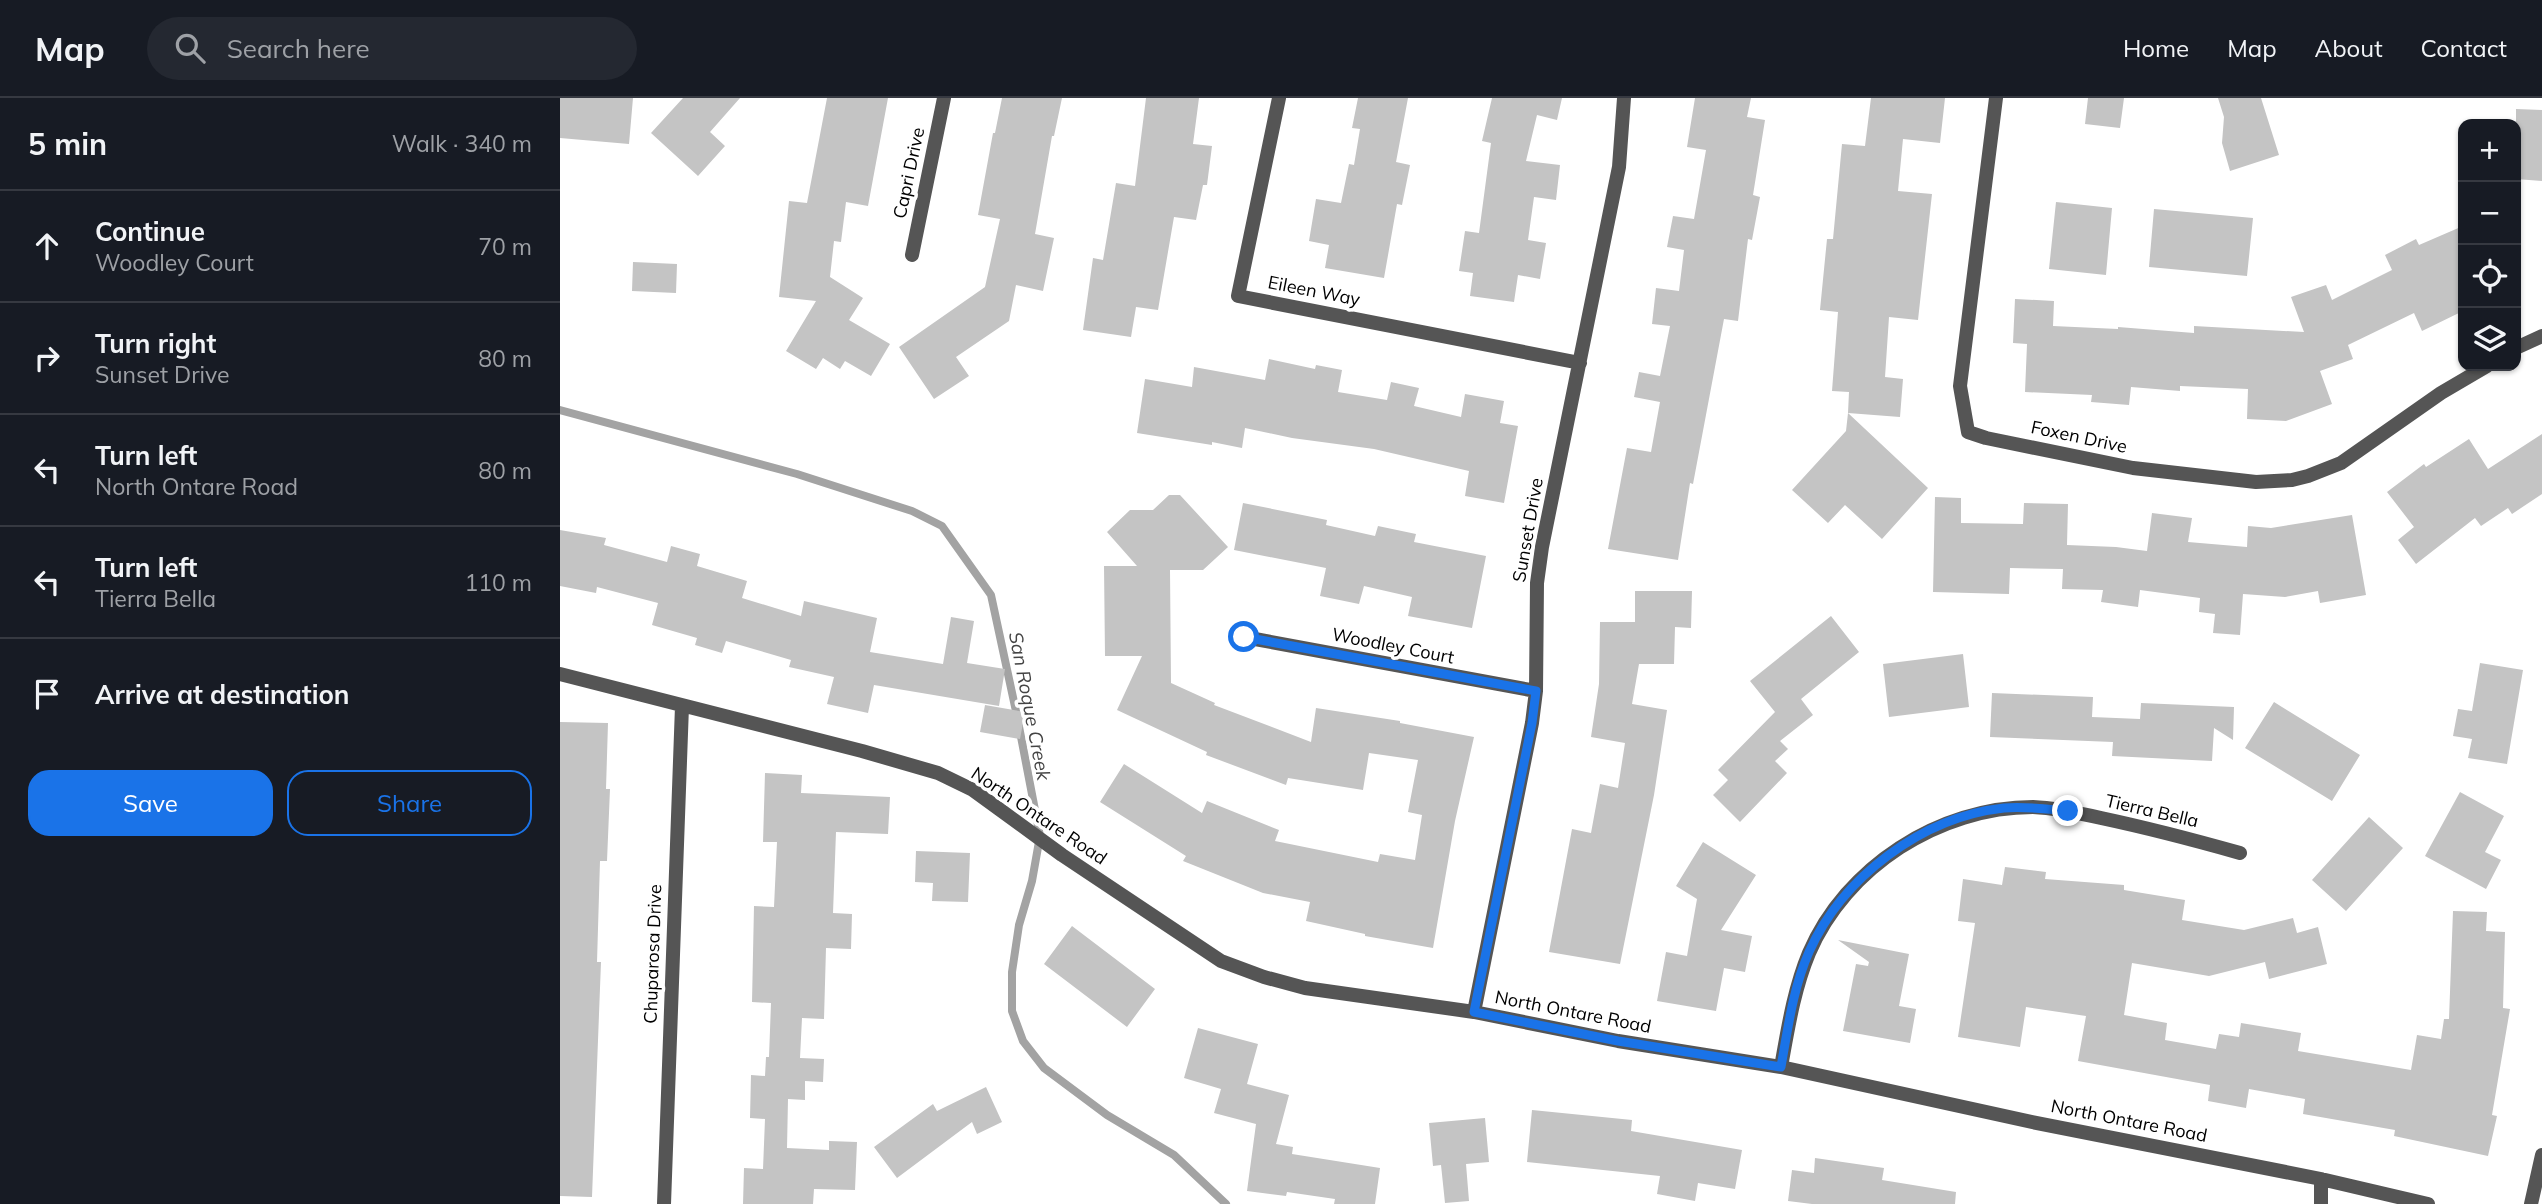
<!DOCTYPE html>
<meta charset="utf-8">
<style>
body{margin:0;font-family:Mulish,sans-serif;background:#242831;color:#f1f3f6}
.controls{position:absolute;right:21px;top:21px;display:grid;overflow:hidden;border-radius:14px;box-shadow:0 2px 5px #0004}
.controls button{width:63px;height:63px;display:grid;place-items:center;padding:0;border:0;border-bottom:2px solid #363941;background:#171b24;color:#f1f3f6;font:35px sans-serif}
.stop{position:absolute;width:21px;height:21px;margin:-16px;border:5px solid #1a73e8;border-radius:50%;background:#fff}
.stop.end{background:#1a73e8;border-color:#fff;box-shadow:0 2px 7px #0008}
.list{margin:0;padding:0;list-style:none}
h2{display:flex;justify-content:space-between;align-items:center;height:91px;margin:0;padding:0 28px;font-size:30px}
h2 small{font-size:23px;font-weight:400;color:#9ea1a6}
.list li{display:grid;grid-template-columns:46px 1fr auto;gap:21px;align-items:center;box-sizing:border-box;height:112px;padding:0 28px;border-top:2px solid #363941}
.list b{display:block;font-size:26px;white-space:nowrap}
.list p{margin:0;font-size:23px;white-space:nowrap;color:#9ea1a6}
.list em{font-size:23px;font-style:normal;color:#9ea1a6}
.actions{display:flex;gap:14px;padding:21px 28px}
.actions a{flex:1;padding:16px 0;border:2px solid #1a73e8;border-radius:21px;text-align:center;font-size:24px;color:#1a73e8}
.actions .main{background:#1a73e8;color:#fff}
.icon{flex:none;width:38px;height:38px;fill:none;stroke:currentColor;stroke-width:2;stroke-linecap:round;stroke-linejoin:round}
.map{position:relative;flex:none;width:1982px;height:1106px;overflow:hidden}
header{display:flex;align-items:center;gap:42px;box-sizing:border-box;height:98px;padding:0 35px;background:#171b24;border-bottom:2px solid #363941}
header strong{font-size:33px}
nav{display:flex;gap:38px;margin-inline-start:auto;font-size:24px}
.search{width:490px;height:63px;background:#242831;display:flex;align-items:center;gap:18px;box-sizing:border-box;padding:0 24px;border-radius:38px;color:#9ea1a6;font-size:26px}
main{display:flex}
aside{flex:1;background:#171b24}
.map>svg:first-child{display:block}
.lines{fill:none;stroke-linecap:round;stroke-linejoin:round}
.stream{stroke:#a3a3a3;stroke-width:8}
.building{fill:#c4c4c4}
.street{stroke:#555;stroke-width:14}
.route{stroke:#1a73e8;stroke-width:9}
.labels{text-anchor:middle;stroke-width:7;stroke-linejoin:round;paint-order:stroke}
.street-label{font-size:18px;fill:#000;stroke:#fff}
.water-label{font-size:19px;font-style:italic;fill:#444;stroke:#fff}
</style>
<header>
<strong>Map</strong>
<div class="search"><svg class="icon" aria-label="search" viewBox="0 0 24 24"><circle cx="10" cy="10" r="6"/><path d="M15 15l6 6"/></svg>Search here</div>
<nav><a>Home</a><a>Map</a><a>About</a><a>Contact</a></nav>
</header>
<main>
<aside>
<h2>5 min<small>Walk · 340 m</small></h2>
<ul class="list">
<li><svg class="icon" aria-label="ahead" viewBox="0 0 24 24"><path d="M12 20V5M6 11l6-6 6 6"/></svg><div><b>Continue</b><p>Woodley Court</p></div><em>70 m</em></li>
<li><svg class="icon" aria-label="right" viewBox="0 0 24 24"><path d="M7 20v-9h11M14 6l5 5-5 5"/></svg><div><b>Turn right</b><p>Sunset Drive</p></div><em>80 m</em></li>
<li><svg class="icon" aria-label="left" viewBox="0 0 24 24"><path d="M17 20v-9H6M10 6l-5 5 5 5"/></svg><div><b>Turn left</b><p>North Ontare Road</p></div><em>80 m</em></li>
<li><svg class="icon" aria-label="left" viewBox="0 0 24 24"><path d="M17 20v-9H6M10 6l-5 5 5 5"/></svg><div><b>Turn left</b><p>Tierra Bella</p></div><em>110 m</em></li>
<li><svg class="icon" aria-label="arrive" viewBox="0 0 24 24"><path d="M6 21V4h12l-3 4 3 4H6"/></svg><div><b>Arrive at destination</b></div></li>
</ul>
<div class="actions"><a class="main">Save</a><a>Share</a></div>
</aside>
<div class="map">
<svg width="1982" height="1106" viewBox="0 0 1982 1106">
<rect width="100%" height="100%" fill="#fff"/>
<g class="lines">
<path class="stream" d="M 0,312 L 237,376 L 352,413 L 382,428 L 431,497 L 457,618 L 480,738 L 472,783 L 459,827 L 452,874 L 452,913 L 463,943 L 484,970 L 547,1017 L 614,1057 L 666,1106"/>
</g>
<path class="building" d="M 0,0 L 73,0 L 69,46 L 0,40 Z
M 123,0 L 180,0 L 150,34 L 165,48 L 138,78 L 91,35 Z
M 267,0 L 328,0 L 308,108 L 286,104 L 281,144 L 274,143 L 270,179 L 303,200 L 289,222 L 330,246 L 311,278 L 285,263 L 280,271 L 263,260 L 256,271 L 226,253 L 256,203 L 219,199 L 229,103 L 247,105 Z
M 442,0 L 502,0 L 494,38 L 492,38 L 475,136 L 494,140 L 483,193 L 456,187 L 449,223 L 396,259 L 409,278 L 374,301 L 339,249 L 425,189 L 440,121 L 418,117 L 433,35 L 435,35 Z
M 586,0 L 639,0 L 633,46 L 652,48 L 647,87 L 643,87 L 636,122 L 614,119 L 598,212 L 576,209 L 571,239 L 523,232 L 533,160 L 543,162 L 556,85 L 575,88 Z
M 798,0 L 848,0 L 836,64 L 850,67 L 842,107 L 837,106 L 824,180 L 765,170 L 769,147 L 749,143 L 756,101 L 781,105 L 789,66 L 794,67 L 800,31 L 792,30 Z
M 932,0 L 1002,0 L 997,22 L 977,17 L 966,63 L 1000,67 L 996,102 L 974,99 L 968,142 L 986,145 L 980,181 L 958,177 L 954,204 L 910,198 L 913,175 L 899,173 L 905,133 L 919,135 L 931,45 L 922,43 Z
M 1135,0 L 1191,0 L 1187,19 L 1205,22 L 1193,97 L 1200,99 L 1192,142 L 1188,141 L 1178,223 L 1164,221 L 1133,386 L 1130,385 L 1118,462 L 1048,451 L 1067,350 L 1091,354 L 1100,304 L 1074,299 L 1079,274 L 1100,278 L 1110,228 L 1092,226 L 1096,190 L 1119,193 L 1124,152 L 1107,149 L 1113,118 L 1134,121 L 1146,52 L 1127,49 Z
M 1311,0 L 1385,0 L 1380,45 L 1343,41 L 1338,93 L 1372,96 L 1358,222 L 1329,219 L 1325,279 L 1343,281 L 1340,319 L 1288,315 L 1289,294 L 1272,293 L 1278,214 L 1260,212 L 1267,141 L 1273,141 L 1282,46 L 1305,48 Z
M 1528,0 L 1564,0 L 1560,30 L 1525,26 Z
M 1658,0 L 1701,0 L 1719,57 L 1670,73 L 1662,45 L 1664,19 Z
M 1956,11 L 1982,12 L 1982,83 L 1956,81 Z
M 1496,104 L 1552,110 L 1546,177 L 1489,171 Z
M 1594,111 L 1693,120 L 1687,178 L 1589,169 Z
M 1903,128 L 1903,213 L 1862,233 L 1854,215 L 1788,247 L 1793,261 L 1760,273 L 1772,306 L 1726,323 L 1687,321 L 1688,291 L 1620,288 L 1620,293 L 1571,289 L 1569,307 L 1531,304 L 1532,297 L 1465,294 L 1467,246 L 1453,245 L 1455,201 L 1494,203 L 1493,228 L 1558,231 L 1558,229 L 1634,235 L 1634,228 L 1744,234 L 1731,199 L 1766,187 L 1772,202 L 1832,172 L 1825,157 L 1856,141 L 1859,147 Z
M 73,164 L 117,166 L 116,195 L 72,193 Z
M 709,261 L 755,271 L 756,267 L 782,272 L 778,294 L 827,302 L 831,284 L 859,290 L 854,308 L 901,319 L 905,296 L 944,303 L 940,325 L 958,328 L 944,405 L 905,398 L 909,373 L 814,351 L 732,340 L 685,330 L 682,350 L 652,344 L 652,347 L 577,335 L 585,281 L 632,289 L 634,269 L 705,282 Z
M 1288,315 L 1368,390 L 1322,441 L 1285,407 L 1268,425 L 1232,392 L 1286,333 Z
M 1982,336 L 1982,396 L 1952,416 L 1948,410 L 1921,428 L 1915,420 L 1856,466 L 1838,442 L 1854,429 L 1827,394 L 1864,366 L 1866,369 L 1909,341 L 1928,371 Z
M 609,397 L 620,397 L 668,449 L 643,472 L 610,472 L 611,585 L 655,605 L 654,607 L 751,644 L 756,610 L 840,623 L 840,625 L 914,639 L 895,723 L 873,850 L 805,838 L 805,836 L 746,823 L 750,804 L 703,795 L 623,763 L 626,758 L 540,704 L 564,666 L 642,715 L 647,703 L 719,732 L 715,743 L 818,764 L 820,756 L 855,762 L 862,717 L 848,714 L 858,662 L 809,655 L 803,692 L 728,680 L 726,687 L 646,657 L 647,654 L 557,612 L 582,558 L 545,558 L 544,468 L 577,468 L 547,434 L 570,412 L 593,412 Z
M 1375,399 L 1401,400 L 1401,425 L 1463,426 L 1464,405 L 1508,406 L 1507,447 L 1556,449 L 1587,453 L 1592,415 L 1632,420 L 1628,444 L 1687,449 L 1688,428 L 1711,430 L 1792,417 L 1806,497 L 1760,505 L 1758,493 L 1725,499 L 1683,496 L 1680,537 L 1653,535 L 1655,516 L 1639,514 L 1640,500 L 1580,492 L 1578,509 L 1541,504 L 1543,492 L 1502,491 L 1503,471 L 1450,470 L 1449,496 L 1373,494 Z
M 683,405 L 767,422 L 766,427 L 815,438 L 818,428 L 856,436 L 854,444 L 926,458 L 912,530 L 848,518 L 852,499 L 804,488 L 799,506 L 760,498 L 766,470 L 674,452 Z
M 0,432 L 46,440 L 44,447 L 107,464 L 111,448 L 140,456 L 137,468 L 187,483 L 182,500 L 241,518 L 244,503 L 317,520 L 310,554 L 383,566 L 391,519 L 414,523 L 407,565 L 445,571 L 439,608 L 314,587 L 308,615 L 267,606 L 274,579 L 229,569 L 231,562 L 166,543 L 162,555 L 135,547 L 137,540 L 92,527 L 98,505 L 37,489 L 36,495 L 0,488 Z
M 1075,493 L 1132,493 L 1131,530 L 1115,529 L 1114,566 L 1079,566 L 1072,606 L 1107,612 L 1094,697 L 1060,866 L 989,854 L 1012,731 L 1031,735 L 1040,686 L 1058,690 L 1065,645 L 1031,639 L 1039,586 L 1040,524 L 1075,524 Z
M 1271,518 L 1299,554 L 1241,601 L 1253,617 L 1220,643 L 1228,651 L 1215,663 L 1227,675 L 1180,724 L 1153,697 L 1168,682 L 1158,672 L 1215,614 L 1190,583 Z
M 1403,556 L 1409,609 L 1329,619 L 1323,566 Z
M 1920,565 L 1963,572 L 1947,666 L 1908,660 L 1912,641 L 1893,638 L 1898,611 L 1912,613 Z
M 1432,595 L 1533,599 L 1532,619 L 1580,621 L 1581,605 L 1674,609 L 1673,642 L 1654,630 L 1652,663 L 1552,658 L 1553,644 L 1430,639 Z
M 1714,604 L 1800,657 L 1772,703 L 1685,650 Z
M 425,607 L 465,614 L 460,641 L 420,634 Z
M 0,624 L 48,625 L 46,691 L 50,691 L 47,763 L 40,763 L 37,864 L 41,864 L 32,1099 L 0,1098 Z
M 205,675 L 242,677 L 241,695 L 330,699 L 328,736 L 276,734 L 273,815 L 292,816 L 291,851 L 266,850 L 264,921 L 242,920 L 240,960 L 264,961 L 263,984 L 245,983 L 245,1002 L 228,1001 L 227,1050 L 269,1052 L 269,1043 L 297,1044 L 295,1092 L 254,1091 L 253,1106 L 183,1106 L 184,1070 L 203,1071 L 205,1021 L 190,1020 L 191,977 L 205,978 L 206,959 L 209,959 L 211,905 L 192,904 L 194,808 L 214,809 L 217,744 L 203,744 Z
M 1900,694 L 1944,718 L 1925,754 L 1941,762 L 1926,791 L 1865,758 Z
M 1809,719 L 1843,750 L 1786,813 L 1752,782 Z
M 1143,744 L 1196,777 L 1161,832 L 1192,838 L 1185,874 L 1164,870 L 1156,913 L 1097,903 L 1106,854 L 1127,858 L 1137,801 L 1116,788 Z
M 356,753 L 410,755 L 408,804 L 372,803 L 373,785 L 355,784 Z
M 1445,769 L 1486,774 L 1485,781 L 1564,787 L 1564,792 L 1625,802 L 1622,822 L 1684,832 L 1733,820 L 1737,835 L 1758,829 L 1767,866 L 1709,881 L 1705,864 L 1649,878 L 1572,865 L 1564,917 L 1607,925 L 1605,942 L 1656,951 L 1659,936 L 1679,939 L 1681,925 L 1741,935 L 1738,953 L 1851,972 L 1857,937 L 1881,941 L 1884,921 L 1889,921 L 1893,813 L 1927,814 L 1926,833 L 1945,834 L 1943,910 L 1950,911 L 1932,1017 L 1937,1018 L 1928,1058 L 1834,1038 L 1835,1032 L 1743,1016 L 1745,1001 L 1689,991 L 1686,1010 L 1648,1003 L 1650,987 L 1518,963 L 1526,918 L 1466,909 L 1460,949 L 1398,939 L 1415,825 L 1398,823 L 1403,781 L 1442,787 Z
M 512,828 L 595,891 L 567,929 L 484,866 Z
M 1278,842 L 1349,856 L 1339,908 L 1356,911 L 1350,945 L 1283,933 L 1296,866 L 1308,868 L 1309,864 Z
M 638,930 L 698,946 L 687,986 L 729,997 L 716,1046 L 733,1049 L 732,1056 L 820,1070 L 815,1106 L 774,1106 L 775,1101 L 727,1094 L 726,1098 L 687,1093 L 696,1026 L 654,1015 L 661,991 L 624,980 Z
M 426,989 L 442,1024 L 417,1036 L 412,1024 L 337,1080 L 314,1049 L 373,1006 L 377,1013 Z
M 972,1012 L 1072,1022 L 1071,1033 L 1182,1052 L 1175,1091 L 1138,1085 L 1135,1103 L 1097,1096 L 1100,1078 L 967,1064 Z
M 925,1020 L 929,1064 L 906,1066 L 909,1103 L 885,1105 L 881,1067 L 873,1068 L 869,1025 Z
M 1255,1060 L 1324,1070 L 1322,1082 L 1396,1094 L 1395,1106 L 1252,1106 L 1228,1103 L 1232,1072 L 1254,1075 Z"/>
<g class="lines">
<path class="street" d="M 719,0 L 678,198 L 1020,265
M 1436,0 L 1400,288 L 1408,334 L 1426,340 L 1573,370 L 1696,384 L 1732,382 L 1748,378 L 1781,365 L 1881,295 L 1927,268
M 352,157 L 384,0
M 1956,250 L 1982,238
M 684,539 L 976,593
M 0,576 L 302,653 L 378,675 L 413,692 L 502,757 L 661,863 L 704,879 L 745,890 L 914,914 L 1058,943 L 1221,969 L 1472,1024 L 1761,1081 L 1868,1106
M 914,914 L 972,625 L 976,593 L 977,485 L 982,449 L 1059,69 L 1064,0
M 1221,969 C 1228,930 1234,891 1249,855 C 1286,769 1379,709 1473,709 C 1496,710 1519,715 1541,720 C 1588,730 1634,742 1680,755
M 104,1106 L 122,608
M 1761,1106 L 1761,1081
M 1971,1106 L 1982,1057"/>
</g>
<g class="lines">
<path class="route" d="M 684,539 L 976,593 L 972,625 L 914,914 L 1058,943 L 1221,969 C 1228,930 1233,890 1249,854 C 1282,780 1361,719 1444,710 C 1465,708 1486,711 1508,713"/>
</g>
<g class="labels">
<g class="street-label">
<text transform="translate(349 75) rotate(-78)" y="6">Capri Drive</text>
<text transform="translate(754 193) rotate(11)" y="6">Eileen Way</text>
<text transform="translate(1519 339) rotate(12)" y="6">Foxen Drive</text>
<text transform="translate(968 432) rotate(-80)" y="6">Sunset Drive</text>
<text transform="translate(833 548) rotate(11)" y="6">Woodley Court</text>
<text transform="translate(1592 713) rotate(13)" y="6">Tierra Bella</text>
<text transform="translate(479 718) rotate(34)" y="6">North Ontare Road</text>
<text transform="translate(93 856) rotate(-88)" y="6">Chuparosa Drive</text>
<text transform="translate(1013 914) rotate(11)" y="6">North Ontare Road</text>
<text transform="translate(1569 1023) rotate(11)" y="6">North Ontare Road</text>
</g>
<g class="water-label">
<text transform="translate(470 608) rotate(79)" y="7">San Roque Creek</text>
</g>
</g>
</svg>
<div class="controls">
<button>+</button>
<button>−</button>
<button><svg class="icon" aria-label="locate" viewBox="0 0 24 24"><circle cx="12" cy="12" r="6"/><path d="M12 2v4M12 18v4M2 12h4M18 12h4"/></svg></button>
<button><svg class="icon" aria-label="layers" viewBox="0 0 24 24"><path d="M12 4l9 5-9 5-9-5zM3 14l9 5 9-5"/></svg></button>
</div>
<div class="stop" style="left:684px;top:539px"></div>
<div class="stop end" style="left:1508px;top:713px"></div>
</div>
</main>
